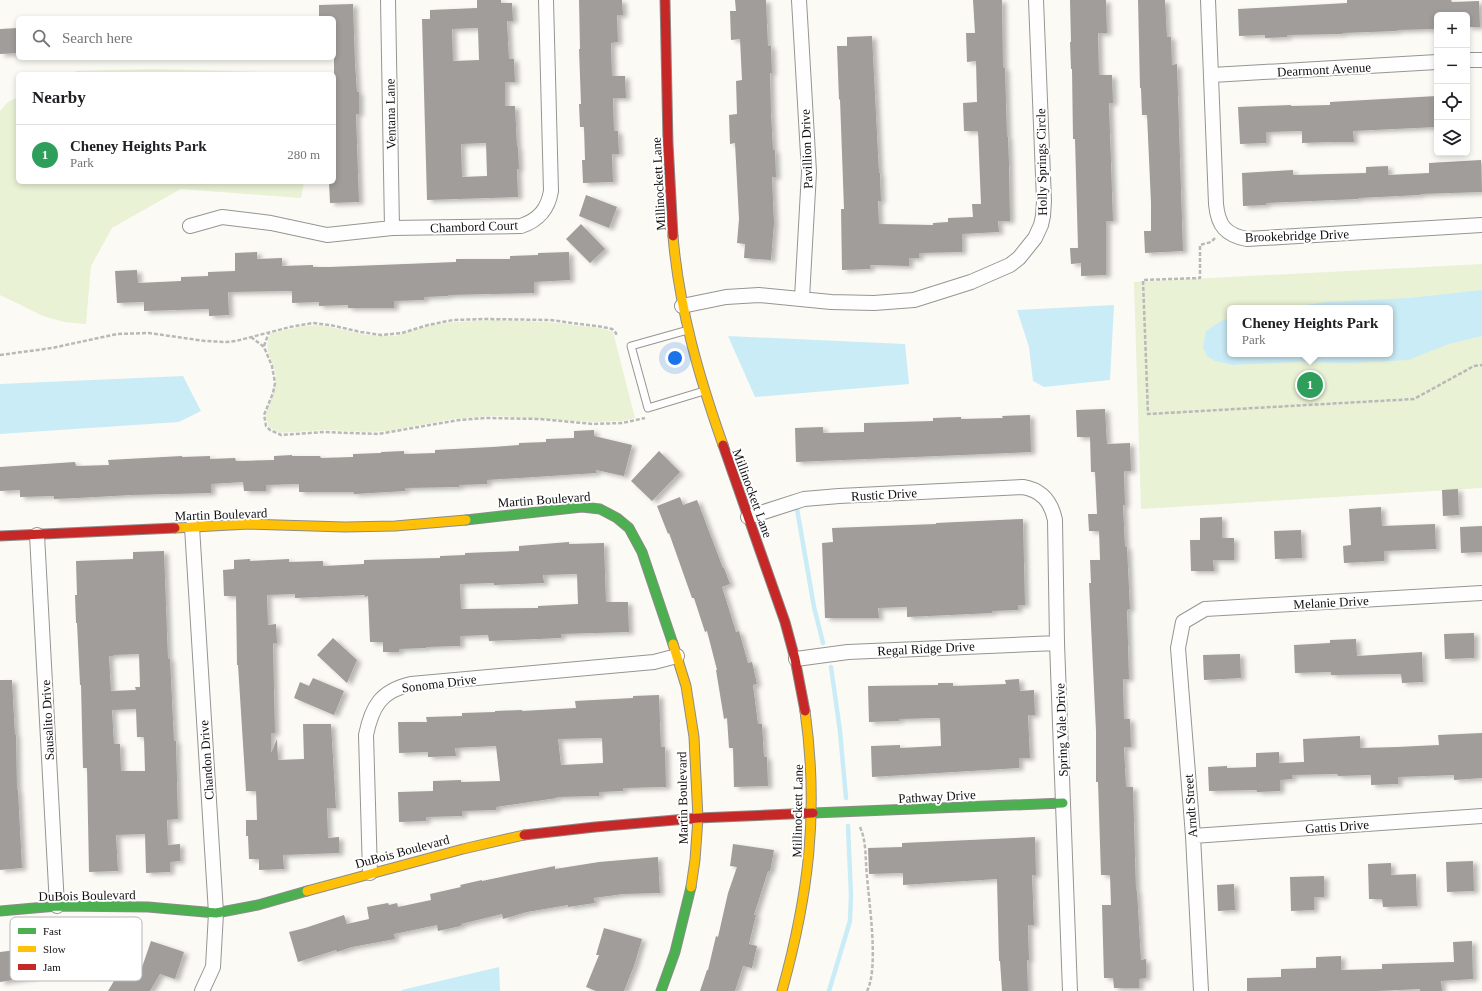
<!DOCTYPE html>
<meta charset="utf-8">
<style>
body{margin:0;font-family:"Times New Roman",serif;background:#f6f6f6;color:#202124}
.controls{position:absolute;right:12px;top:12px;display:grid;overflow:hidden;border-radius:6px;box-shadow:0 2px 6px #0003}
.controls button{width:36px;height:36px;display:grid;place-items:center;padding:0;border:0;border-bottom:1px solid #e0e0e0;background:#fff;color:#202124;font:20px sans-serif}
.you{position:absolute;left:675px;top:358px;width:14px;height:14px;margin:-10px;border:3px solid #fff;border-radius:50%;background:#1a73e8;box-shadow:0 0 0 6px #1a73e833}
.badge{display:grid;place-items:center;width:26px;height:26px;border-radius:50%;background:#2563eb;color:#fff;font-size:13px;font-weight:700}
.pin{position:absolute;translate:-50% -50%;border:2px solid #fff;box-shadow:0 1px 4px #0006}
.popup{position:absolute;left:1227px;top:305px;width:166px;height:52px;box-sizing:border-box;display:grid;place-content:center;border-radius:6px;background:#fff;filter:drop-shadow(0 1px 3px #0005);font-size:13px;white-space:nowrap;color:#757577}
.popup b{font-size:15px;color:#202124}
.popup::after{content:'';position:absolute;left:50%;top:100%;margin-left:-8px;border:8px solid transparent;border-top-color:#fff}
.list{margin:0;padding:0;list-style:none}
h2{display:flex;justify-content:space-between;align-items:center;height:52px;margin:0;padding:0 16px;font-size:17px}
h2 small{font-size:13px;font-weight:400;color:#757577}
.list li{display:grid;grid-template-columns:26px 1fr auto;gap:12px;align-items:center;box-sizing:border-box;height:60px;padding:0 16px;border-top:1px solid #e0e0e0}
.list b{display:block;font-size:15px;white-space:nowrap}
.list p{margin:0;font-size:13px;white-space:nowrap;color:#757577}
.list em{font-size:13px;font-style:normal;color:#757577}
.icon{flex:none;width:22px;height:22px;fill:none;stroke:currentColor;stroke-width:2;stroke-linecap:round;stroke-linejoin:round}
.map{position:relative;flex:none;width:1482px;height:991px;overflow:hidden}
.search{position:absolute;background:#fff;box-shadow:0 2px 6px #0003;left:16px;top:16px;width:320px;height:44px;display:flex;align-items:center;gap:10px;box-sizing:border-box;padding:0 14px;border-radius:6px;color:#757577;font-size:15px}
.panel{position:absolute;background:#fff;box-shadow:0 2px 6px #0003;left:16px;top:72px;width:320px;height:112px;border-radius:6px}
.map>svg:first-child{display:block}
.green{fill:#e9f2d5;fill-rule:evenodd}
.water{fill:#caecf7}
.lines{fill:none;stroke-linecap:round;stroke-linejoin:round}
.stream{stroke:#caecf7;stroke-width:4.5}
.building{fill:#a09d9a;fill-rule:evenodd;filter:url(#shadow)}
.lane-casing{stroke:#969593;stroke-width:9}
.street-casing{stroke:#969593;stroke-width:16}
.fast-casing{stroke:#8d8c8a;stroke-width:11}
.slow-casing{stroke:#8d8c8a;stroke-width:11}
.jam-casing{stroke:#8d8c8a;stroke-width:11}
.path{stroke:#b9b9b8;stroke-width:2.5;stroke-dasharray:4 2;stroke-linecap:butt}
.lane{stroke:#fffefe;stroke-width:7}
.street{stroke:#fffefe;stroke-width:14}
.fast{stroke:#4caf50;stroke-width:9}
.slow{stroke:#ffc107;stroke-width:9}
.jam{stroke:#c62828;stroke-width:9}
.labels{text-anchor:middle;stroke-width:4;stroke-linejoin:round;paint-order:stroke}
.street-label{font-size:13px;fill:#101010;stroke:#fff}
.key{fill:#fff;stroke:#b7b7b7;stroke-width:1}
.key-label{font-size:11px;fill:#101010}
</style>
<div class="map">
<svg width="1482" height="991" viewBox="0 0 1482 991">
<defs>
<filter id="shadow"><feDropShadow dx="4.5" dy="2.5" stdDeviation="2" flood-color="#0004"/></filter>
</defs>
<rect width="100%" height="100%" fill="#fcfaf5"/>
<path class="green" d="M 153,69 L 301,73 L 301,74 L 70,74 L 76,71 Z
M 18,97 L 18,182 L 304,182 L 301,198 L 181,189 L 112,228 L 91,266 L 86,324 L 64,322 L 43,316 L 0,295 L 0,111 L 8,102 Z
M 1482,264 L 1482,488 L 1141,509 L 1134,282 ZM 1230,308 L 1390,308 L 1390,354 L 1230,354 Z
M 492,320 C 523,321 552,321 582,326 C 593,327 603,328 613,332 L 635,418 L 622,421 L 593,422 L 491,416 L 453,419 L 389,431 L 367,432 L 325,430 L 280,433 L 269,427 C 268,424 267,421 266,418 C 265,409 275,392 276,381 C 277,361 260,352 271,333 L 304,326 L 321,325 L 367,335 L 394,336 L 432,325 L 455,322 Z"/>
<path class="water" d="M 1482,290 L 1482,336 L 1449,344 L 1408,360 L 1351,363 L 1299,362 L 1232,365 L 1215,361 L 1207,356 L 1203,347 L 1206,331 L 1221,321 L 1230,318 L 1230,354 L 1390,354 L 1390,308 L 1284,308 L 1327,302 L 1409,298 Z
M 1114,305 L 1110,380 L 1044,387 L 1033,381 L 1029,347 L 1017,310 Z
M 728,336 L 905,344 L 909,384 L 755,397 Z
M 183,376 L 201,411 L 179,422 L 0,434 L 0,384 Z
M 499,967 L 500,991 L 401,991 L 402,990 Z"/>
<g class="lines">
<path class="stream" d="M 797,509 L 814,607 L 823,643
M 831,667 L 840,731 L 846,798
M 829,991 L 850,921 L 851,895 L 848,826"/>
</g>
<path class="building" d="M 477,0 L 501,0 L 501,3 L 512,3 L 513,21 L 507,21 L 509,59 L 514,59 L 515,82 L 505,82 L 505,106 L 515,106 L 517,147 L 518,147 L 519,169 L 517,169 L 518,197 L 427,200 L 422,19 L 430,19 L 430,10 L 477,8 ZM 478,28 L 479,60 L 453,61 L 452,29 ZM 486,143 L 487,176 L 462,177 L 461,144 Z
M 579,0 L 622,0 L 623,15 L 617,15 L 618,42 L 611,43 L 612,76 L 625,76 L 626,98 L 613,98 L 614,131 L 618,131 L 619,154 L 612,154 L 613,182 L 583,183 L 582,160 L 585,160 L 584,127 L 580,127 L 579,104 L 581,104 L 579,49 L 580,49 Z
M 735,0 L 766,0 L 768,46 L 771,46 L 772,73 L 770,73 L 771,113 L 773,150 L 775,150 L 776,177 L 772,177 L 774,223 L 771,260 L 744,258 L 745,244 L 737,243 L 739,219 L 735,143 L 730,144 L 729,115 L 737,114 L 736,81 L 742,80 L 740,39 L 731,40 L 730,11 L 736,11 Z
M 973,0 L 1002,0 L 1003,68 L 1005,68 L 1007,137 L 1008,137 L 1009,164 L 1010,221 L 998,221 L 999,232 L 962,234 L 962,252 L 919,253 L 919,258 L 909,258 L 909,266 L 870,265 L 870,269 L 842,270 L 841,209 L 844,209 L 840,99 L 839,100 L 837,46 L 847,46 L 847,37 L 872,36 L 879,173 L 880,173 L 881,201 L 878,201 L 879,224 L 933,225 L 933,223 L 948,222 L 948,218 L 973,217 L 972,204 L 981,204 L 978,131 L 964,131 L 963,103 L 977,102 L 976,61 L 967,62 L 966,33 L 975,33 Z
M 1070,0 L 1106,0 L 1107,33 L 1098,33 L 1099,75 L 1112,75 L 1113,103 L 1109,103 L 1113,221 L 1106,221 L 1106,275 L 1081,276 L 1081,263 L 1071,264 L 1070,248 L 1078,248 L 1075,139 L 1073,139 L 1072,69 L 1071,69 L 1070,42 L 1071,42 Z
M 1138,0 L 1165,0 L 1167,37 L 1171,37 L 1172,65 L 1177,64 L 1183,251 L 1145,253 L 1144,231 L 1151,231 L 1151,203 L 1147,115 L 1142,115 L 1141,88 L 1140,88 Z
M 1347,0 L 1451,0 L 1452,2 L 1479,1 L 1480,27 L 1467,27 L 1467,15 L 1437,15 L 1437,29 L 1397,30 L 1397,31 L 1342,33 L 1343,34 L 1287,35 L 1287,37 L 1265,38 L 1265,35 L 1239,36 L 1238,9 L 1347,3 Z
M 353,4 L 355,63 L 357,92 L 359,92 L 359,114 L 356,114 L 359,202 L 330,203 L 329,182 L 334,182 L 334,18 L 319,18 L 319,5 Z
M 18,28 L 18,53 L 0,54 L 0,29 Z
M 1437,96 L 1437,127 L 1353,131 L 1354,142 L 1331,142 L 1302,143 L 1302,131 L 1266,132 L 1266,143 L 1240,144 L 1238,107 L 1291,105 L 1291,106 L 1330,105 L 1330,102 Z
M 1481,160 L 1482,192 L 1420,194 L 1420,195 L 1358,198 L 1358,199 L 1266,203 L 1266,205 L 1243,206 L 1242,173 L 1293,170 L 1293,175 L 1366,173 L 1366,167 L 1388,166 L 1388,175 L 1429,173 L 1429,163 Z
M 586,195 L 617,207 L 609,228 L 579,216 Z
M 581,224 L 605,249 L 590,263 L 566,239 Z
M 257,252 L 257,259 L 282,258 L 282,266 L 313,265 L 313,267 L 329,267 L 456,262 L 456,259 L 510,259 L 510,256 L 538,255 L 538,253 L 569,252 L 570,280 L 534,282 L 534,293 L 448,295 L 448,296 L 424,297 L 424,300 L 394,301 L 394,308 L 348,308 L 348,305 L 319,306 L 319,302 L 292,303 L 292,291 L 228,292 L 229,315 L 209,316 L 209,309 L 144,311 L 144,302 L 117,303 L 115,271 L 137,270 L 138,283 L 181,281 L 181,277 L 208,276 L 208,272 L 235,271 L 235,253 Z
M 1105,409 L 1107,444 L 1130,443 L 1131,471 L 1124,471 L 1125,505 L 1123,505 L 1125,547 L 1127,547 L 1130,609 L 1127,610 L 1129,679 L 1123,679 L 1124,719 L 1130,719 L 1131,747 L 1124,747 L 1126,787 L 1133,787 L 1136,891 L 1137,891 L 1141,960 L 1146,959 L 1146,978 L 1139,979 L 1139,988 L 1114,988 L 1113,978 L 1104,978 L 1102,905 L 1111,905 L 1110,875 L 1101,875 L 1098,782 L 1096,782 L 1096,731 L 1089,583 L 1091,583 L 1090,560 L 1100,560 L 1099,531 L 1089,531 L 1088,514 L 1097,514 L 1095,472 L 1091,472 L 1090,437 L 1077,437 L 1076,410 Z
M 1030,415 L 1031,452 L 796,462 L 795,428 L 823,427 L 823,433 L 864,432 L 864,423 L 933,421 L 933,418 L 961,417 L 961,419 L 1003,418 L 1002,416 Z
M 594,430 L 594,436 L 632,445 L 624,476 L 596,470 L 596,473 L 487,480 L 487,484 L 459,485 L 459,487 L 405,488 L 405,491 L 354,494 L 354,492 L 299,492 L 299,484 L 266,485 L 266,491 L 244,491 L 243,482 L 211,484 L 211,493 L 131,495 L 77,498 L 54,499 L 54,496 L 20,497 L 20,490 L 0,491 L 0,467 L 75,462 L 76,466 L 109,465 L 108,460 L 182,456 L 182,457 L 210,456 L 210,459 L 235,458 L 236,461 L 274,460 L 274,456 L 292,455 L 292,456 L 320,456 L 321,458 L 353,457 L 353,454 L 381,453 L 381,452 L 404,451 L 404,454 L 435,453 L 435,450 L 492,447 L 519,445 L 519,443 L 546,442 L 546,439 L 574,438 L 574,431 Z
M 659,451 L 680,472 L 652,501 L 631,481 Z
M 1458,489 L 1459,515 L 1443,516 L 1442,490 Z
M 680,497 L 683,505 L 697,500 L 723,568 L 724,568 L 730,584 L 722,587 L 736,632 L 739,631 L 748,663 L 752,662 L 757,684 L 753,685 L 758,724 L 762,724 L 764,757 L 767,757 L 768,786 L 734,787 L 733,748 L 729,748 L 727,718 L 724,719 L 716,670 L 717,670 L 707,631 L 705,632 L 694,598 L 692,598 L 669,533 L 668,534 L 657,506 Z
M 1381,507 L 1382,526 L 1435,524 L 1436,549 L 1384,551 L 1384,561 L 1344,563 L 1343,546 L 1351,545 L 1349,509 Z
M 1222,517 L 1222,538 L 1234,538 L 1234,560 L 1213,560 L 1214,571 L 1191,571 L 1190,540 L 1200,540 L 1200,518 Z
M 1023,519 L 1025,605 L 1018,605 L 1018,610 L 992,611 L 992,613 L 907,617 L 907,607 L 878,608 L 879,618 L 825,618 L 822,543 L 833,542 L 832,528 L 936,524 L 936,523 Z
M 1482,526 L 1482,552 L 1461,553 L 1460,527 Z
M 1301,530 L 1302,558 L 1275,559 L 1274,531 Z
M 569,542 L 569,544 L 604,543 L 606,602 L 628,602 L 629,632 L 561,634 L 561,638 L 489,641 L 488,635 L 460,636 L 460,646 L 426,647 L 426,648 L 399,649 L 399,652 L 383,652 L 383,642 L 370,642 L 368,596 L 365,597 L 365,595 L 295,598 L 295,594 L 267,595 L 268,625 L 276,624 L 277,643 L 273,643 L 275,733 L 271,733 L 271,753 L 277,739 L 278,760 L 304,759 L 303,724 L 331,724 L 336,808 L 327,808 L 328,838 L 339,837 L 339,853 L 283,855 L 284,869 L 259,870 L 259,859 L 249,859 L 248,836 L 246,836 L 246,820 L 257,820 L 256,791 L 246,791 L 238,665 L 237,665 L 236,596 L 224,596 L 223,570 L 234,569 L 234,560 L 250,559 L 250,561 L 289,559 L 289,562 L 323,561 L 323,566 L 364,564 L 364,560 L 440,558 L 440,556 L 465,555 L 465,553 L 519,551 L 519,546 ZM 577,574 L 578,604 L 538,606 L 538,608 L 461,609 L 460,584 L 494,583 L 494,585 L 544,583 L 543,575 Z
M 164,551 L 168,659 L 170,658 L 174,741 L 176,741 L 178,819 L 167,820 L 168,845 L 180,844 L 180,861 L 170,862 L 170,872 L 146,873 L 145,834 L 116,835 L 118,871 L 89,872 L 87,768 L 83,768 L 81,685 L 80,685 L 77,623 L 76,623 L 75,595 L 77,595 L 76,561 L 133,559 L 133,552 ZM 139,654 L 140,687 L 135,687 L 136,690 L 111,691 L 109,656 L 113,656 L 113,655 ZM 136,709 L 137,737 L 144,737 L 145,771 L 121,771 L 120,744 L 114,744 L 112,710 Z
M 1474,633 L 1474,658 L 1445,659 L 1444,634 Z
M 333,638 L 357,660 L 347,683 L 317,655 Z
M 1356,639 L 1357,656 L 1422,652 L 1423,682 L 1402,683 L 1401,674 L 1331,675 L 1331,672 L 1295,673 L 1294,645 L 1330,643 L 1330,640 Z
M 1240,654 L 1241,678 L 1204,680 L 1203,655 Z
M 313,678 L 344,691 L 334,715 L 294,698 L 300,682 L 309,686 Z
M 1019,679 L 1020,691 L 1034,690 L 1035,715 L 1028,715 L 1030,758 L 1019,758 L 1019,768 L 872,777 L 871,746 L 900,745 L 900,748 L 941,746 L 940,719 L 939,718 L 899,719 L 899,721 L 869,722 L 868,686 L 938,685 L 938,683 L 953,683 L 953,686 L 1006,684 L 1005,680 Z
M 0,680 L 12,680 L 15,735 L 16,734 L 17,790 L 18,790 L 22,868 L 0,870 Z
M 659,695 L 661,747 L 665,747 L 666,787 L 623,788 L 623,791 L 599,792 L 599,796 L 556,797 L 557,798 L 496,807 L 496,810 L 462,811 L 462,816 L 426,817 L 426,821 L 399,822 L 398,792 L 433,791 L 433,781 L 461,780 L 461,782 L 500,781 L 496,746 L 455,748 L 456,756 L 428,757 L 428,752 L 399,753 L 398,722 L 427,722 L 426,717 L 462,716 L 462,713 L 495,712 L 495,711 L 522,710 L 522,711 L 576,708 L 575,701 L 633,698 L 633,696 ZM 602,738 L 603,763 L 561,765 L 558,739 Z
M 1482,733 L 1482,778 L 1454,780 L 1454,775 L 1398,777 L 1398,784 L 1371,785 L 1371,775 L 1338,776 L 1338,774 L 1292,775 L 1292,779 L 1280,780 L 1280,791 L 1257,792 L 1257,790 L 1209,791 L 1208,767 L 1227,766 L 1227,768 L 1256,767 L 1256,753 L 1279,752 L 1279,763 L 1304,762 L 1303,739 L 1360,736 L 1360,748 L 1397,747 L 1439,745 L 1438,735 Z
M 1035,837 L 1036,875 L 1032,875 L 1034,925 L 1028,925 L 1029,960 L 1027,960 L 1028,991 L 1002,991 L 1000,961 L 999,961 L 997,879 L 903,885 L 903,873 L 869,874 L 868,848 L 902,847 L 902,843 Z
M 733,844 L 774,850 L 770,872 L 768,871 L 754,915 L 756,915 L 749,944 L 757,946 L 752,968 L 743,966 L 735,991 L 700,991 L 707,970 L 708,970 L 716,936 L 718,937 L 728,893 L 737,867 L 730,866 Z
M 658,857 L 660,893 L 623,894 L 594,898 L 595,903 L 568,907 L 568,905 L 527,912 L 503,919 L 502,914 L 461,924 L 461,926 L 438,931 L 437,925 L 394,934 L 395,939 L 352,947 L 337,952 L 336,950 L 298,962 L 289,932 L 305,928 L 344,915 L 347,924 L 369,919 L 367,907 L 388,903 L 389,905 L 397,903 L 398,907 L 431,900 L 430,894 L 461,887 L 460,885 L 482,880 L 482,881 L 515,874 L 555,866 L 555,869 L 599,862 Z
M 1473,861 L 1474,891 L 1447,892 L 1446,862 Z
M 1391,863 L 1391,875 L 1416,874 L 1417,906 L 1383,907 L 1382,899 L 1369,899 L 1368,864 Z
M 1324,876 L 1324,897 L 1314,897 L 1314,910 L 1291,911 L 1290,877 Z
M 1234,884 L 1235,910 L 1218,911 L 1217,885 Z
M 604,928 L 642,939 L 634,966 L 624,991 L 596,991 L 586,987 L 599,955 L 596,955 Z
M 100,938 L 102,974 L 87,974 L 86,939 Z
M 63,940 L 64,971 L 33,972 L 33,977 L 0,982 L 0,952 L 41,947 L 41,941 Z
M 151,941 L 184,952 L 175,979 L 160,974 L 150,991 L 108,991 L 123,966 L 139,976 Z
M 1472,941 L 1473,979 L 1441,981 L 1442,991 L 1420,991 L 1420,989 L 1377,991 L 1247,991 L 1247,978 L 1281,977 L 1281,969 L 1316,968 L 1316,957 L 1341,956 L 1341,970 L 1382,969 L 1382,964 L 1454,962 L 1453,942 Z"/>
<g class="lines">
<g class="lane-casing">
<path id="lane" d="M 688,330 L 631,346 L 648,408 L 704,391"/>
</g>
<g class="street-casing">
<path id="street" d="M 388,0 L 392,228
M 799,0 L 809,172 L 802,298
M 1208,0 L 1216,204 C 1218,226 1226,235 1247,239 L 1482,225
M 1467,60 L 1482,60
M 1212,75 L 1437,62
M 190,226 L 222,217 L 271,223 L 327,235 L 392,228 L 521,226 C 539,220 548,209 551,191 L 546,0
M 682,306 L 726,297 L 759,295 L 831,302 L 874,303 L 914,300 L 971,282 L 1010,265 L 1019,258 L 1035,238 L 1041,225 L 1043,216 L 1044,201 L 1036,0
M 748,517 L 804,499 L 839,496 L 1023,487 C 1041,490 1051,501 1055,520 L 1057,643 L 1070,991
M 192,527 L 216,913 L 213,967 L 202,991
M 37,535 L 57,906
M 796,659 L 848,652 L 1057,643
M 1193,836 L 1482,816
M 370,873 L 366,735 C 372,706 381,691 411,684 L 654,662 L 677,656
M 1201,991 L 1193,836 L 1178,648 L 1183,622 L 1205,609 L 1482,593"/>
</g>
<g class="fast-casing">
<path id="fast" d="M 466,520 L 582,507 L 600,509 L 617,518 L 629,528 L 642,552 L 673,644
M 813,813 L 1063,803
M 0,911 L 57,906 L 148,907 L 216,913 L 258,905 L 307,891
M 661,991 L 675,952 L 691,887"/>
</g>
<g class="slow-casing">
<path id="slow" d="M 673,236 C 679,308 699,377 723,445
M 175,528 L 249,524 L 345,527 L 395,526 L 466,520
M 673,644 L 686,686 L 694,737 L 698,818 L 695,860 L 691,887
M 307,891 L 463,849 L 524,835
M 782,991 C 809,894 819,811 805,711"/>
</g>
<g class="jam-casing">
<path id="jam" d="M 665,0 L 668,143 L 673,236
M 723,445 L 785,622 L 795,659 L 805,711
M 0,536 L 175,528
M 524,835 L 595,827 L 698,818 L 813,813"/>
</g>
<path class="path" d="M 1215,238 L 1211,242 L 1200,245 L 1200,278 L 1143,280 L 1148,414 L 1414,399 L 1474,366 L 1482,365
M 251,337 L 264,347 L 272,366 L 275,383 L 273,393 L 264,415 L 265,420 L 266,426 L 270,430 L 281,435 L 324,432 L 378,434 L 459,420 L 486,418 L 540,419 L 593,424 L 622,423 L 645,418
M 264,346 L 269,332
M 0,355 L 52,348 L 117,334 L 149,333 L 205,341 L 226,342 L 236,341 L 290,327 L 313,323 L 330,325 L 361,332 L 381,335 L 402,333 L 428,325 L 453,320 L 484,319 L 550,320 L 603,327 L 612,329 L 616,333 L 616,337
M 860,827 C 867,843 865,859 867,876 C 869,903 879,968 867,991"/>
<use href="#lane" class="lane"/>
<use href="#street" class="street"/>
<use href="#fast" class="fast"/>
<use href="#slow" class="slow"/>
<use href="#jam" class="jam"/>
</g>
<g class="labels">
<g class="street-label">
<text transform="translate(1324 69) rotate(-3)" y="5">Dearmont Avenue</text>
<text transform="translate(390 114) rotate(-91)" y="5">Ventana Lane</text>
<text transform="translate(806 149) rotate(-92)" y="5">Pavillion Drive</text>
<text transform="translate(1041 162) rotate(-91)" y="5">Holly Springs Circle</text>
<text transform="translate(658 184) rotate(-93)" y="5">Millinockett Lane</text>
<text transform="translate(474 226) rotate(-2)" y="5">Chambord Court</text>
<text transform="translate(1297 235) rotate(-2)" y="5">Brookebridge Drive</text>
<text transform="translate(753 493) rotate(70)" y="5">Millinockett Lane</text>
<text transform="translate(884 494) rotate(-3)" y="5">Rustic Drive</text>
<text transform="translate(544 499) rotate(-4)" y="5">Martin Boulevard</text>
<text transform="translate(221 514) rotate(-2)" y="5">Martin Boulevard</text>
<text transform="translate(1331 602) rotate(-3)" y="5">Melanie Drive</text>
<text transform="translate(926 648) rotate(-3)" y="5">Regal Ridge Drive</text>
<text transform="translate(439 683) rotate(-7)" y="5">Sonoma Drive</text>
<text transform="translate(47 720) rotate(-93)" y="5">Sausalito Drive</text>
<text transform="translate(1061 730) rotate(-92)" y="5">Spring Vale Drive</text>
<text transform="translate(206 760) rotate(-94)" y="5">Chandon Drive</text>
<text transform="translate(937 796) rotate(-3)" y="5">Pathway Drive</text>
<text transform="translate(682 798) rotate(-91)" y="5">Martin Boulevard</text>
<text transform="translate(1190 806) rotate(-94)" y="5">Arndt Street</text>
<text transform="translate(797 811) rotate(-89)" y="5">Millinockett Lane</text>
<text transform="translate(1337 826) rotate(-4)" y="5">Gattis Drive</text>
<text transform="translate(402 851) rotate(-15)" y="5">DuBois Boulevard</text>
<text transform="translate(87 895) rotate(-1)" y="5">DuBois Boulevard</text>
</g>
</g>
<rect x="10" y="917" width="132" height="64" rx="6" class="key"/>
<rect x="18" y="928" width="18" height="6" fill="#4caf50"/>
<rect x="18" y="946" width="18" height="6" fill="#ffc107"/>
<rect x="18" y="964" width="18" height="6" fill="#c62828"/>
<g class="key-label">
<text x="43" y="935">Fast</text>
<text x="43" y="953">Slow</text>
<text x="43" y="971">Jam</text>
</g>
</svg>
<div class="controls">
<button>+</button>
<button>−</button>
<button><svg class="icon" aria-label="locate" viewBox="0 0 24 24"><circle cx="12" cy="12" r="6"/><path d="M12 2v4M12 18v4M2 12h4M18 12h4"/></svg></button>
<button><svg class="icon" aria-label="layers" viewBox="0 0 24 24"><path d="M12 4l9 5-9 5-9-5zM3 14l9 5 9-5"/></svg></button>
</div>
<div class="you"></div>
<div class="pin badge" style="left:1310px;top:385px;background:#2e9e5b">1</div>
<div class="popup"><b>Cheney Heights Park</b>Park</div>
<div class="search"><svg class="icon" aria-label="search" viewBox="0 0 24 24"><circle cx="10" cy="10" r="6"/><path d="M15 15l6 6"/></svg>Search here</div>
<section class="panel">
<h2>Nearby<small></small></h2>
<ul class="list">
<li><span class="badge" style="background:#2e9e5b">1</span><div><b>Cheney Heights Park</b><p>Park</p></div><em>280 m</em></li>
</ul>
</section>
</div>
